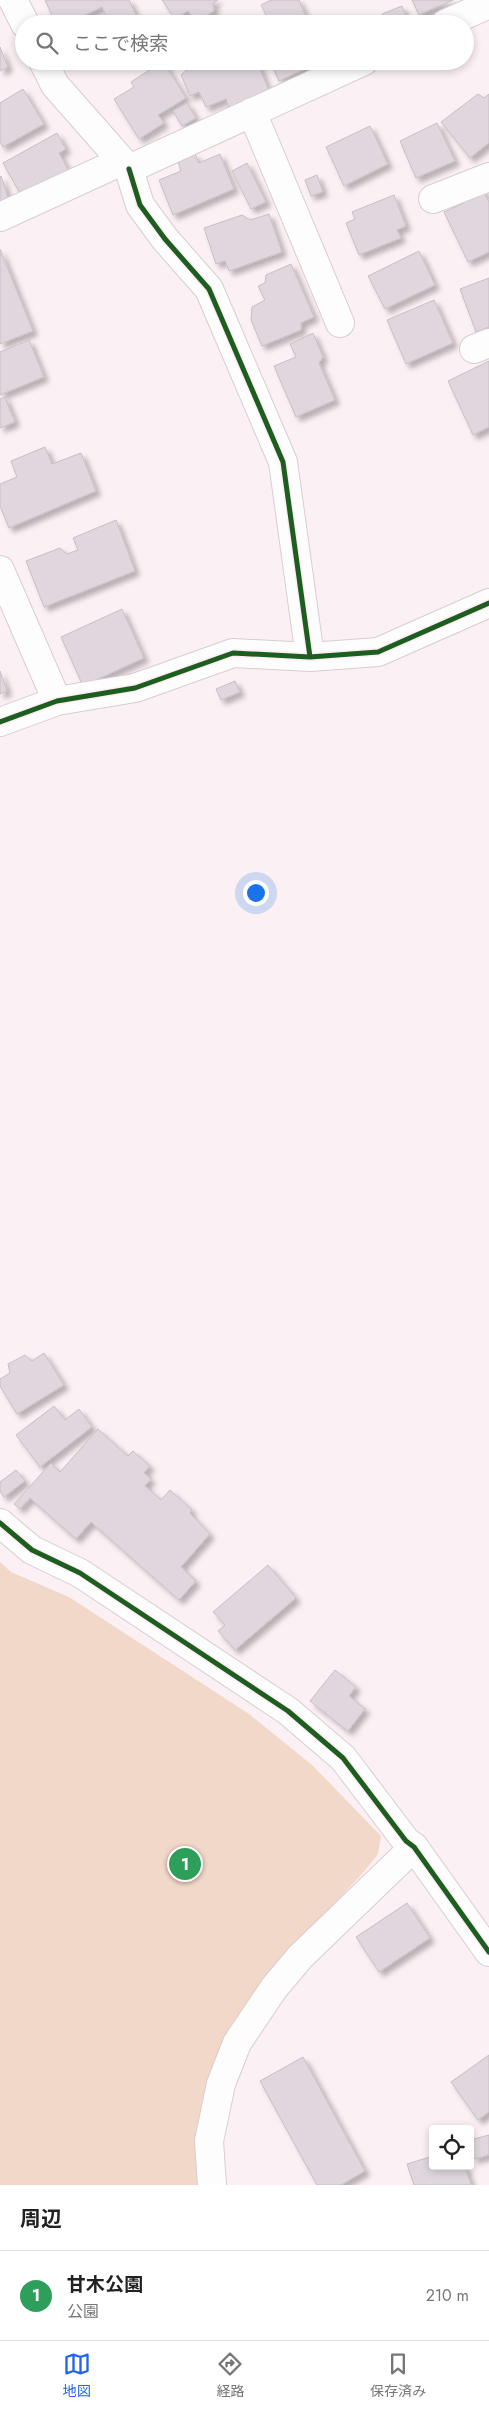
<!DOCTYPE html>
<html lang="ja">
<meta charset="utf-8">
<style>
body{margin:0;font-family:Jost,"Noto Sans JP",sans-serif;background:#f6f6f6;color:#222}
.controls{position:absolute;right:15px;bottom:15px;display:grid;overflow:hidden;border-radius:5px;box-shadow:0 2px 8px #0003}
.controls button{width:45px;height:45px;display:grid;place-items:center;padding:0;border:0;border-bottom:1px solid #e0e0e0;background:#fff;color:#222;font:25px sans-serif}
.you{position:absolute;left:255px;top:892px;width:18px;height:18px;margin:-12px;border:4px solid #fff;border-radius:50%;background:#1a73e8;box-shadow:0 0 0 8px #1a73e833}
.badge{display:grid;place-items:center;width:32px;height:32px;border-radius:50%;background:#2563eb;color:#fff;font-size:16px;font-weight:700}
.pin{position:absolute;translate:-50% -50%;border:2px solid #fff;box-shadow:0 1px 5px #0006}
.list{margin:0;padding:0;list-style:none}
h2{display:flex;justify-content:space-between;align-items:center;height:65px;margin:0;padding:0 20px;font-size:21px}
h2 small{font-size:16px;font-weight:400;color:#767676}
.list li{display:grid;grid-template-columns:32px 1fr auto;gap:15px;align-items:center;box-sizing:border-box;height:90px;padding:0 20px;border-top:1px solid #e0e0e0}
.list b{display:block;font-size:19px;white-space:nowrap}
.list p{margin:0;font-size:16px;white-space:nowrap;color:#767676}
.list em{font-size:16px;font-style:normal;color:#767676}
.icon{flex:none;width:28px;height:28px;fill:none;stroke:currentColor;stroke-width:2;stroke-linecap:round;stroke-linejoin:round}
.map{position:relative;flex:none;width:489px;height:2185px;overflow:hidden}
.search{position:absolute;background:#fff;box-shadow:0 2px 8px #0003;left:15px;right:15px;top:15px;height:55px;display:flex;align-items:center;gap:12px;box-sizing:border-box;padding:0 18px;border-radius:28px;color:#767676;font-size:19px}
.sheet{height:155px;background:#fff}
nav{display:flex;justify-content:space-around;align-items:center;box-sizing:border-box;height:70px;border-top:1px solid #e0e0e0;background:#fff;font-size:14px;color:#767676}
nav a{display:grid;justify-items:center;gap:2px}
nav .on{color:#2563eb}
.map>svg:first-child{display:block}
.green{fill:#f2d8c9}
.building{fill:#dfd7dd;stroke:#c7bfc4;filter:url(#shadow)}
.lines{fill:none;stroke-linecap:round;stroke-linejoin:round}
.street-casing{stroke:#d8cdd1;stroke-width:30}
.secondary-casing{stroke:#d8cdd1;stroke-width:30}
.street{stroke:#fefdfd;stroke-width:28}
.secondary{stroke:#fefdfd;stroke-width:28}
.cycleway-casing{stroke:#ffecf2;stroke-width:8}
.cycleway{stroke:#1b5e20;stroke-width:5}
</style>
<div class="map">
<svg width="489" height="2185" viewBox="0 0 489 2185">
<defs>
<filter id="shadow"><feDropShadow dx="4.5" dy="4.5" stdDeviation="2.5" flood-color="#0004"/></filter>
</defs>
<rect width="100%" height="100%" fill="#fbf0f3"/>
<path class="green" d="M 0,1562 L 11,1572 L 69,1597 L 249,1714 L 312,1765 L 381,1836 L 378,1854 L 361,1875 L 276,1966 L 222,2053 L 202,2100 L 197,2157 L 199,2185 L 0,2185 Z"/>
<path class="building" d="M 45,0 L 129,0 L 136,15 L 118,24 L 110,24 L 102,7 L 67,24 L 56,24 Z
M 162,0 L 218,0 L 213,3 L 214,11 L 196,22 L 188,11 L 175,19 Z
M 271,0 L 299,0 L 309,24 L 252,24 L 267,17 L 261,5 Z
M 412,0 L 453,0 L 419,15 Z
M 402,6 L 409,24 L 386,24 L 382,14 Z
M 0,47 L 8,67 L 0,71 Z
M 163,61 L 186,98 L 158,115 L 164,123 L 139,139 L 114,99 L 134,87 L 131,82 Z
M 187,61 L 257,61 L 269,91 L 229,108 L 226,99 L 206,107 L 199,92 L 190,96 L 181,75 L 189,68 Z
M 270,61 L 323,61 L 279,81 Z
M 23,89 L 44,124 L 3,147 L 0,142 L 0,103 Z
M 478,94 L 484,98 L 489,94 L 489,143 L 470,158 L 441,122 Z
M 187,103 L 196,118 L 182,126 L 173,111 Z
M 437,123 L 455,161 L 416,178 L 400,141 Z
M 370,126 L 388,164 L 344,186 L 326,147 Z
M 57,133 L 66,149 L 59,153 L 69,171 L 22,197 L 3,163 Z
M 195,154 L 199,163 L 220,154 L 234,189 L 173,215 L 159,180 L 181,171 L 178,162 Z
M 247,163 L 266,202 L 251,209 L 232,171 Z
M 317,175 L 323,192 L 311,196 L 305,180 Z
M 1,176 L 9,200 L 0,203 L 0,178 Z
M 482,188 L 489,202 L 489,252 L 468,262 L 444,212 L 464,203 L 462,198 Z
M 394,195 L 406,226 L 397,230 L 401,238 L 359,255 L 346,223 L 355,219 L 352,212 Z
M 269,214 L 282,252 L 229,271 L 225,261 L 216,264 L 204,228 L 242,215 L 250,220 Z
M 0,249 L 33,331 L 0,344 Z
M 419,251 L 435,285 L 385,309 L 368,276 Z
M 291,264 L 314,317 L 301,323 L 301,330 L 262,346 L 251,320 L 252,307 L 265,300 L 258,286 L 265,283 L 266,275 Z
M 489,278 L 489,327 L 476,332 L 460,289 Z
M 434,300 L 453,343 L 406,364 L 387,320 Z
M 313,333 L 323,357 L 319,363 L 335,400 L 296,417 L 274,366 L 296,357 L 290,344 Z
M 29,340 L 44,377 L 0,395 L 0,352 Z
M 489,361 L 489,427 L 473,435 L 448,381 Z
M 5,397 L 15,422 L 0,428 L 0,399 Z
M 45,447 L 52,464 L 81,453 L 96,491 L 9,528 L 0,506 L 0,484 L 17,477 L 11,461 Z
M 116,520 L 135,571 L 44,607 L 26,561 L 60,548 L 67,554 L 78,550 L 73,538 Z
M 122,609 L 144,658 L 83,686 L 61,637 Z
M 0,671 L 7,691 L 0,694 Z
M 235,681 L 240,692 L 221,700 L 216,689 Z
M 44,1353 L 64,1385 L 17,1414 L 0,1386 L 0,1379 L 10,1373 L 8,1364 L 25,1355 L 32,1361 Z
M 54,1406 L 65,1420 L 79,1409 L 92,1427 L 40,1467 L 16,1435 Z
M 98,1429 L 128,1456 L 133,1451 L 150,1466 L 144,1473 L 151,1479 L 145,1486 L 161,1500 L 170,1490 L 192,1510 L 190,1513 L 210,1534 L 181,1567 L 196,1581 L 179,1600 L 91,1522 L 76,1539 L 30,1498 L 20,1509 L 14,1504 L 51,1463 L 60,1472 Z
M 16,1470 L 25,1481 L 4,1497 L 0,1491 L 0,1482 Z
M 268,1565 L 296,1598 L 235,1650 L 218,1631 L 225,1625 L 213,1612 Z
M 335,1670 L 356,1687 L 349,1696 L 365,1709 L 348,1731 L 310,1701 Z
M 407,1903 L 430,1938 L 379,1972 L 356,1937 Z
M 489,2055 L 489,2112 L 478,2120 L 451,2082 Z
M 303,2057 L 365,2171 L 341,2185 L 317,2185 L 260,2081 Z
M 489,2135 L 489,2155 L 474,2159 L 470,2140 Z
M 433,2156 L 433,2166 L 465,2166 L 471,2185 L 414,2185 L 407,2164 Z"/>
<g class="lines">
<g class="street-casing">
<path id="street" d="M 13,0 L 25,24
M 445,24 L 489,4
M 43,61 L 55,85 L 129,169 L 364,61
M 252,112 L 340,323
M 129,169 L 140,205 L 165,239 L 209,289 L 283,462 L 310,657
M 433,199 L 489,177
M 0,217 L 122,161
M 474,349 L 489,343
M 0,570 L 57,701
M 0,722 L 57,701 L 135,688 L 233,653 L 310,657 L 378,652 L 489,603
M 212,2185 L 209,2141 L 221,2084 L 237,2043 L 274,1988 L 300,1957 L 414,1847"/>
</g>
<g class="secondary-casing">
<path id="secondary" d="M 0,1523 L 32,1550 L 80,1573 L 288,1711 L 343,1758 L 406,1841 L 414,1847 L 489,1952"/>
</g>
<use href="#street" class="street"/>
<use href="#secondary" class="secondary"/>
<g class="cycleway-casing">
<path id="cycleway" d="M 129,169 L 140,205 L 165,239 L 209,289 L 283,462 L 310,657
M 0,722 L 57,701 L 135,688 L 233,653 L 310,657 L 378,652 L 489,603
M 0,1523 L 32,1550 L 80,1573 L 288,1711 L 343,1758 L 406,1841 L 414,1847 L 489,1952"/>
</g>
<use href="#cycleway" class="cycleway"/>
</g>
</svg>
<div class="controls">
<button><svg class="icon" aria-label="locate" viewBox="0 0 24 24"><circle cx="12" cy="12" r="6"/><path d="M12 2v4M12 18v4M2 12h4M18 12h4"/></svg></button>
</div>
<div class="you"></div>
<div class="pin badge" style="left:185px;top:1864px;background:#2e9e5b">1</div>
<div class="search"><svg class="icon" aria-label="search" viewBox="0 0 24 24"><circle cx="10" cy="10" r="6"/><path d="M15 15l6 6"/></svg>ここで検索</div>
</div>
<section class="sheet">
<h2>周辺<small></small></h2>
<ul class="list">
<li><span class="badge" style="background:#2e9e5b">1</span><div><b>甘木公園</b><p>公園</p></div><em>210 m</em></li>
</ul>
</section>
<nav>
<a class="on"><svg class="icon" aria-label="map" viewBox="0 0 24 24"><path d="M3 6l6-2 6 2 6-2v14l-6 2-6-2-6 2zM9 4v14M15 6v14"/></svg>地図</a>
<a><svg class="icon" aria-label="directions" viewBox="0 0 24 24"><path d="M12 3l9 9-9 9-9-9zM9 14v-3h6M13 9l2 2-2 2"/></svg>経路</a>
<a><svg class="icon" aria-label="saved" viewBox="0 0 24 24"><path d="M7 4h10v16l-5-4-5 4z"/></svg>保存済み</a>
</nav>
